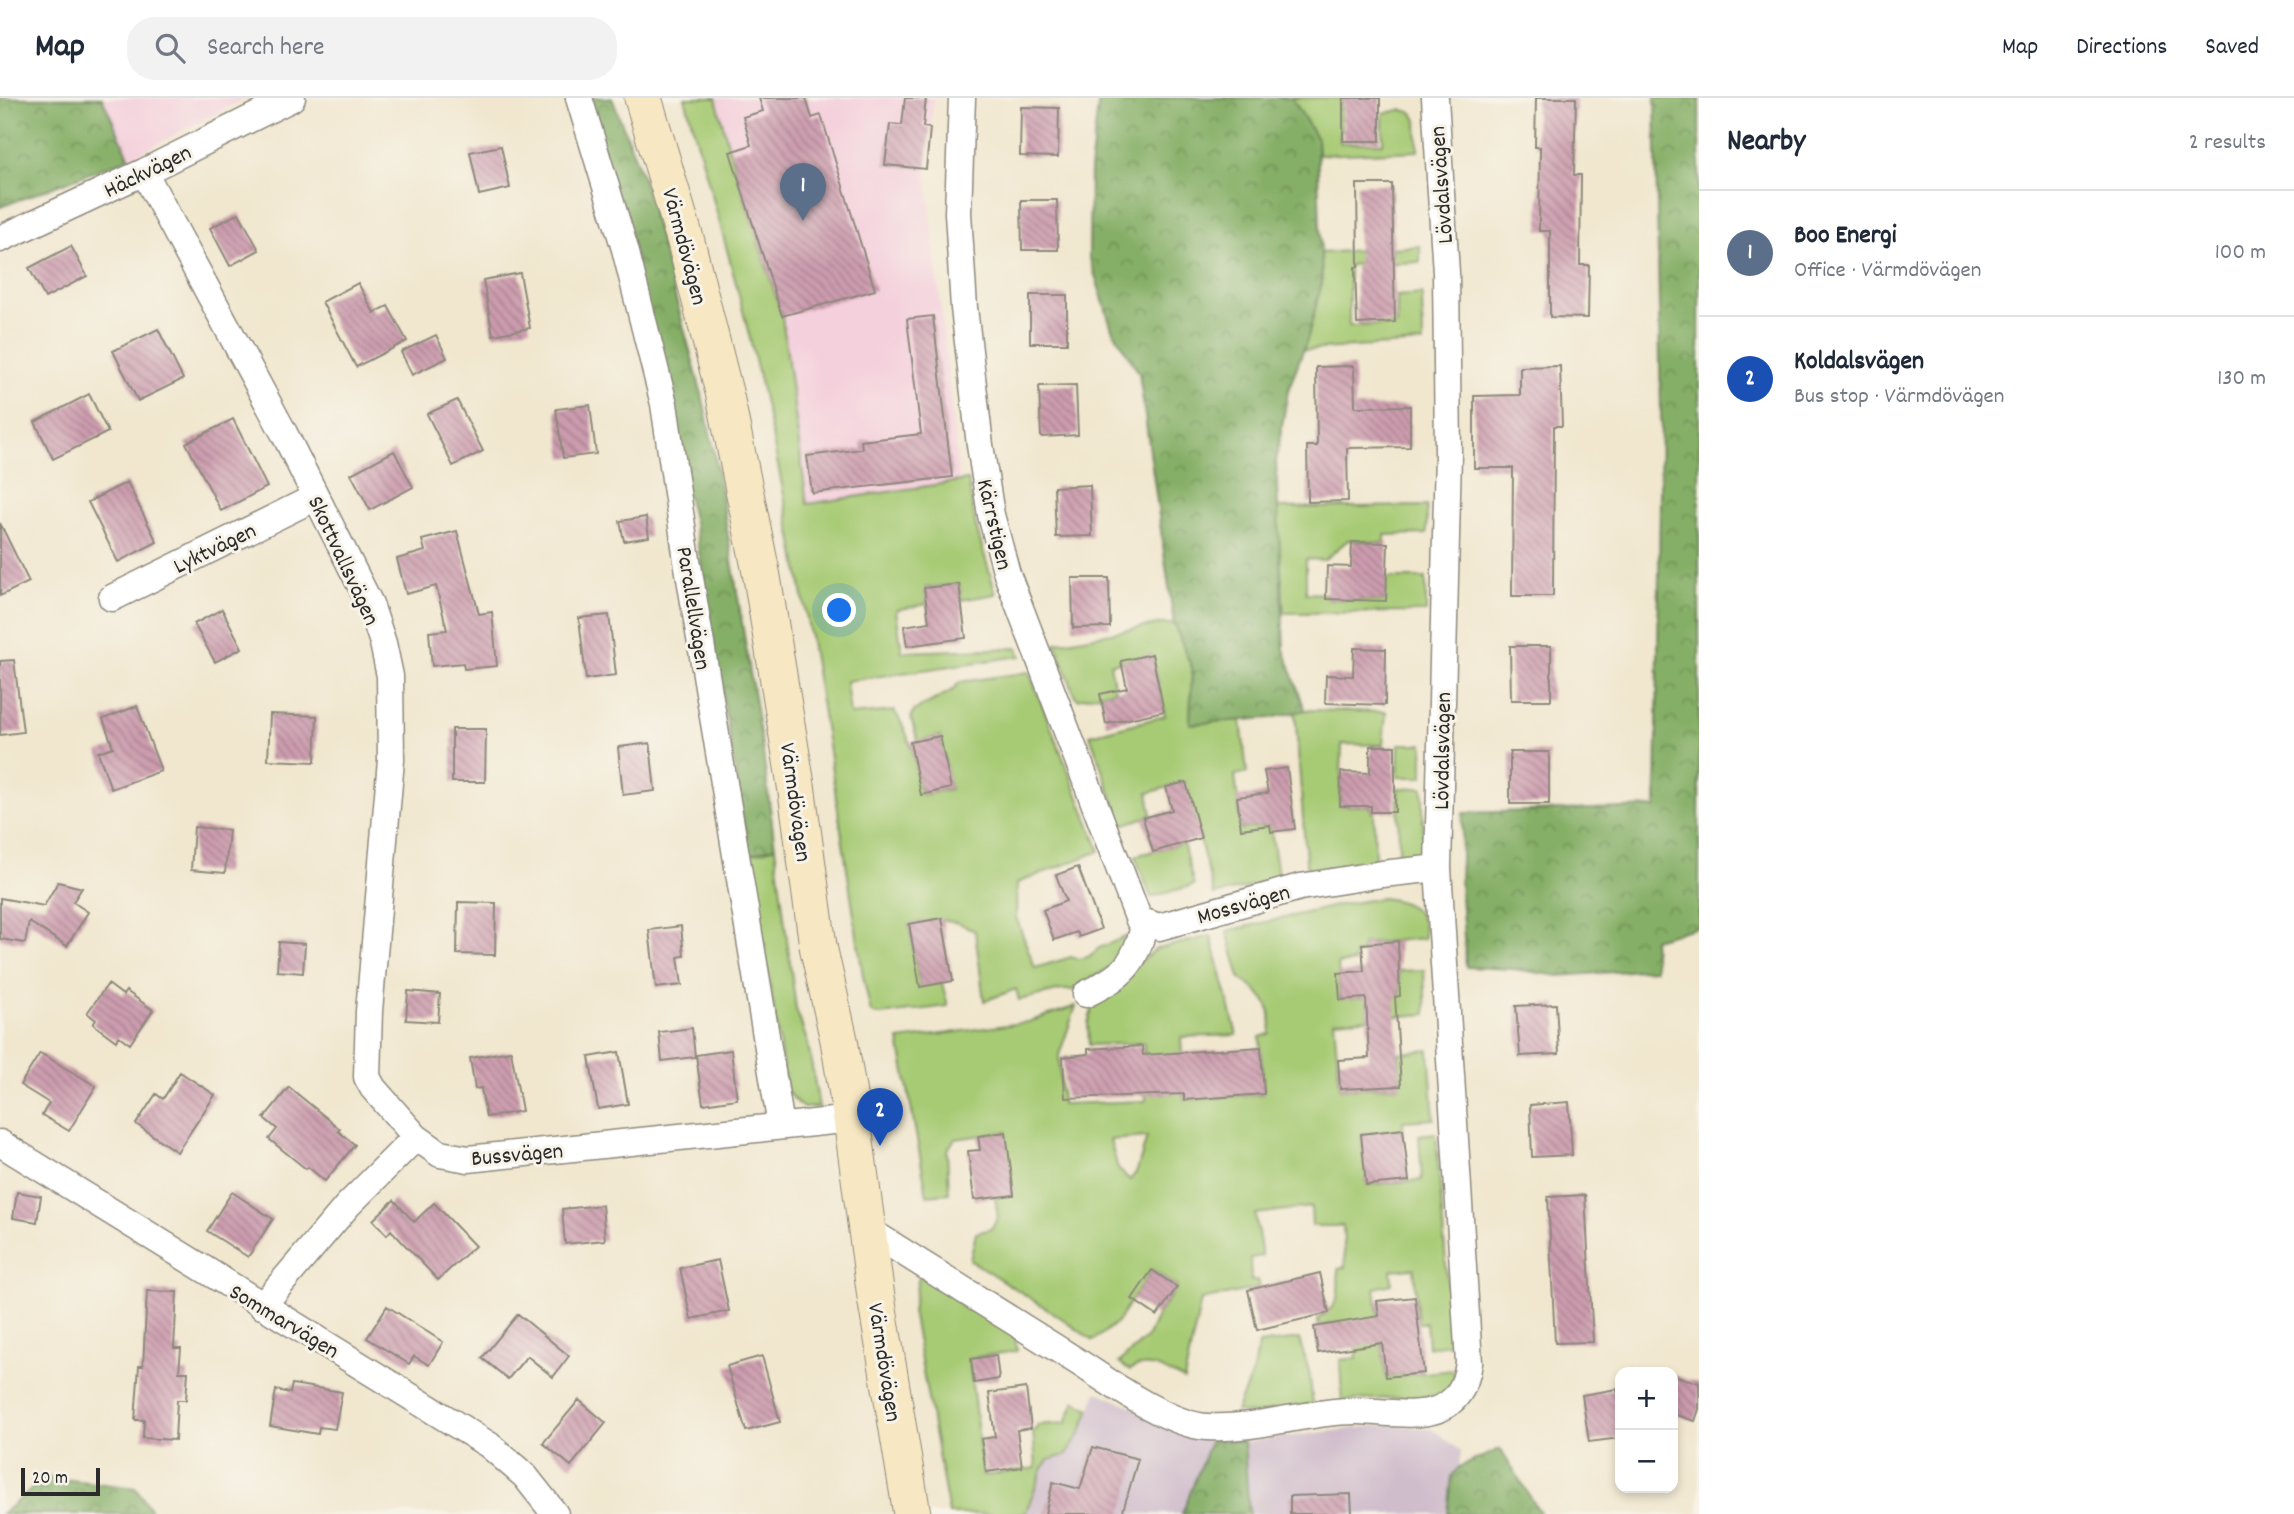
<!DOCTYPE html>
<meta charset="utf-8">
<style>
body{margin:0;font-family:Dekko,sans-serif;background:#f2f2f3;color:#1f2937}
.controls{position:absolute;right:21px;bottom:21px;display:grid;overflow:hidden;border-radius:14px;box-shadow:0 4px 10px #0003}
.controls button{width:63px;height:63px;display:grid;place-items:center;padding:0;border:0;border-bottom:2px solid #e0e1e3;background:#fff;color:#1f2937;font:35px sans-serif}
.scale{position:absolute;left:21px;bottom:18px;width:79px;box-sizing:border-box;padding-left:7px;border:4px solid #2b2b2b;border-top:0;font-size:19px;line-height:24px;white-space:nowrap;color:#2b2b2b;-webkit-text-stroke:5px #f7f3e8;paint-order:stroke}
.you{position:absolute;left:840px;top:513px;width:24px;height:24px;margin:-18px;border:5px solid #fff;border-radius:50%;background:#1a73e8;box-shadow:0 0 0 10px #1a73e833}
.badge{display:grid;place-items:center;width:46px;height:46px;border-radius:50%;background:#7c3aed;color:#fff;font-size:23px;font-weight:700}
.pin{position:absolute;translate:-50% -58px;filter:drop-shadow(0 2px 4px #0008)}
.pin::after{content:'';position:absolute;top:37px;width:24px;height:21px;background:inherit;clip-path:polygon(0 0,100% 0,50% 100%)}
.list{margin:0;padding:0;list-style:none}
h2{display:flex;justify-content:space-between;align-items:center;height:91px;margin:0;padding:0 28px;font-size:30px}
h2 small{font-size:23px;font-weight:400;color:#747a83}
.list li{display:grid;grid-template-columns:46px 1fr auto;gap:21px;align-items:center;box-sizing:border-box;height:126px;padding:0 28px;border-top:2px solid #e0e1e3}
.list b{display:block;font-size:26px;white-space:nowrap}
.list p{margin:0;font-size:23px;white-space:nowrap;color:#747a83}
.list em{font-size:23px;font-style:normal;color:#747a83}
.icon{flex:none;width:38px;height:38px;fill:none;stroke:currentColor;stroke-width:2;stroke-linecap:round;stroke-linejoin:round}
.map{position:relative;flex:none;width:1699px;height:1416px;overflow:hidden}
header{display:flex;align-items:center;gap:42px;box-sizing:border-box;height:98px;padding:0 35px;background:#fff;border-bottom:2px solid #e0e1e3}
header strong{font-size:33px}
nav{display:flex;gap:38px;margin-inline-start:auto;font-size:24px}
.search{width:490px;height:63px;background:#f2f2f3;display:flex;align-items:center;gap:18px;box-sizing:border-box;padding:0 24px;border-radius:28px;color:#747a83;font-size:26px}
main{display:flex}
aside{flex:1;background:#fff}
.map>svg:first-child{display:block}
.built{fill:#f4cfdc}
.industrial{fill:#d0bdcc}
.grass{fill:#a7cb75;stroke:#697b50;stroke-width:2;fill-rule:evenodd}
.forest{fill:url(#forest-crowns);stroke:#586d48;stroke-width:2}
.building{fill:url(#building-back-hatch)}
.lines{fill:none;stroke-linecap:round;stroke-linejoin:round}
.minor-casing{stroke:#8e897d;stroke-width:29}
.secondary-casing{stroke:#8e897d;stroke-width:39}
.minor{stroke:#fff;stroke-width:26}
.secondary{stroke:#f7e8c3;stroke-width:37}
.labels{text-anchor:middle;stroke-width:6;stroke-linejoin:round;paint-order:stroke}
.street-label{font-size:23px;fill:#2b2b2b;stroke:#f7f3e8}
</style>
<header>
<strong>Map</strong>
<div class="search"><svg class="icon" aria-label="search" viewBox="0 0 24 24"><circle cx="10" cy="10" r="6"/><path d="M15 15l6 6"/></svg>Search here</div>
<nav><a>Map</a><a>Directions</a><a>Saved</a></nav>
</header>
<main>
<div class="map">
<svg width="1699" height="1416" viewBox="0 0 1699 1416">
<defs>
<pattern id="forest-crowns" width="20" height="18" patternUnits="userSpaceOnUse" patternTransform="scale(1.75)"><rect width="20" height="18" fill="#85af66"/><path d="M2 6a3 3 0 1 1 6 0M12 15a3 3 0 1 1 6 0" fill="none" stroke="#6d8f54"/></pattern>
<pattern id="building-back-hatch" width="6" height="6" patternUnits="userSpaceOnUse" patternTransform="scale(1.75)"><rect width="6" height="6" fill="#cc9cae"/><path d="M-1 5l2 2M0 0l6 6M5-1l2 2" fill="none" stroke="#a67f8e"/></pattern>
</defs>
<rect width="100%" height="100%" fill="#f7f3e8"/>
<filter id="ink" filterUnits="userSpaceOnUse"><feTurbulence type="fractalNoise" baseFrequency=".0143" numOctaves="2"/><feDisplacementMap in="SourceGraphic" scale="14" xChannelSelector="R" yChannelSelector="G"/><feConvolveMatrix kernelMatrix="1 2 1 2 8 2 1 2 1" color-interpolation-filters="sRGB"/></filter>
<filter id="wash" filterUnits="userSpaceOnUse"><feTurbulence type="fractalNoise" baseFrequency=".00686" numOctaves="4" result="noise"/><feDisplacementMap in="SourceGraphic" scale="28" xChannelSelector="R" yChannelSelector="G"/><feGaussianBlur stdDeviation="1.57" result="paint"/><feColorMatrix in="noise" values="0 0 0 0 0 0 0 0 0 0 0 0 0 0 0 0 0 1.4 0 .05"/><feComposite in="paint" operator="in"/></filter>
<g filter="url(#wash)">
<rect width="100%" height="100%" fill="#f1e7cf"/>
<path class="built" d="M 102,0 L 246,0 L 130,60 Z
M 713,0 L 934,0 L 926,71 L 959,383 L 807,407 L 782,218 Z"/>
<path class="industrial" d="M 1097,1294 L 1211,1341 L 1182,1416 L 1025,1416 L 1042,1372 L 1048,1362 L 1080,1336 Z
M 1390,1326 L 1432,1331 L 1461,1353 L 1459,1369 L 1452,1378 L 1448,1416 L 1249,1416 L 1244,1344 Z"/>
<path class="grass" d="M 685,0 L 716,0 L 730,54 L 782,218 L 807,406 L 968,382 L 976,429 L 996,496 L 961,502 L 959,486 L 925,490 L 927,506 L 896,512 L 902,554 L 1018,550 L 1021,558 L 846,583 L 850,617 L 894,613 C 912,637 915,668 921,697 L 950,691 L 940,638 L 918,643 L 911,620 L 914,613 L 953,592 L 960,584 L 1029,574 L 1100,753 L 1017,785 L 1016,819 L 1035,870 L 1071,859 L 1078,861 L 1088,859 L 1099,850 L 1134,835 L 1126,858 L 1074,892 L 1062,892 L 1019,902 L 1016,891 L 984,903 L 975,833 C 951,819 935,820 909,827 L 920,888 L 942,885 L 948,908 L 880,917 L 871,915 L 863,878 C 834,682 805,485 762,292 C 740,194 712,97 685,0 Z
M 1292,0 L 1341,0 L 1340,45 L 1383,45 L 1383,15 L 1403,12 L 1413,15 L 1417,22 L 1418,53 L 1318,57 L 1317,41 Z
M 1420,148 L 1420,164 L 1349,167 L 1349,228 L 1397,227 L 1397,198 L 1422,196 L 1423,245 L 1303,252 L 1322,184 L 1321,155 Z
M 1427,408 L 1427,436 L 1385,437 L 1385,445 L 1348,442 L 1324,462 L 1306,461 L 1306,495 L 1326,496 L 1327,501 L 1385,503 L 1386,480 L 1426,480 L 1426,514 L 1284,515 L 1277,410 Z
M 1160,526 L 1174,526 L 1192,570 L 1190,626 L 1241,622 L 1247,675 L 1235,677 L 1241,731 L 1270,727 L 1279,782 L 1214,797 L 1185,684 L 1148,695 L 1152,717 L 1122,727 L 1090,637 L 1165,618 L 1152,557 L 1110,566 L 1115,592 L 1078,601 L 1075,598 L 1056,545 Z
M 1305,612 L 1386,614 L 1383,647 L 1342,646 L 1340,708 L 1371,708 L 1371,714 L 1374,714 L 1375,768 L 1307,775 L 1295,613 Z
M 1399,646 L 1423,646 L 1423,679 L 1398,679 Z
M 1398,690 L 1423,690 L 1423,757 L 1399,759 Z
M 1183,745 L 1194,787 L 1151,799 L 1135,758 Z
M 775,749 L 796,911 L 808,946 L 819,1009 L 803,1010 L 787,994 L 749,757 Z
M 1381,800 C 1395,801 1416,806 1422,822 C 1424,827 1424,835 1424,840 L 1362,846 L 1362,855 L 1354,856 L 1354,864 L 1338,866 L 1340,901 L 1400,898 L 1399,873 L 1424,872 L 1426,916 L 1334,923 L 1340,991 L 1400,988 L 1399,955 L 1429,952 L 1434,1021 L 1403,1023 L 1403,1031 L 1361,1036 L 1367,1087 L 1422,1082 L 1419,1037 L 1436,1035 L 1452,1246 L 1428,1249 L 1426,1225 L 1418,1225 L 1414,1170 L 1391,1172 L 1392,1186 L 1375,1190 L 1386,1279 L 1453,1272 L 1455,1284 L 1443,1297 L 1342,1303 L 1340,1262 L 1357,1260 L 1356,1249 L 1342,1224 L 1318,1228 L 1318,1221 C 1341,1206 1339,1197 1338,1171 L 1345,1169 L 1343,1128 L 1312,1128 L 1311,1109 L 1255,1116 L 1262,1158 L 1250,1160 L 1251,1183 L 1258,1182 L 1259,1190 L 1201,1202 L 1184,1282 C 1165,1273 1150,1261 1129,1272 L 1119,1265 L 1148,1238 L 1157,1218 L 1177,1189 L 1152,1172 L 1117,1224 L 1093,1243 L 1063,1221 L 970,1162 L 976,1135 L 991,1131 L 998,1119 L 995,1099 L 1006,1034 L 955,1041 L 947,1052 L 949,1095 L 927,1097 L 899,942 L 1028,924 L 1076,908 L 1059,957 L 1062,1006 L 1146,1003 L 1144,945 L 1089,947 L 1088,925 L 1095,902 L 1156,851 L 1211,838 L 1237,937 L 1181,939 L 1184,1002 L 1264,996 L 1260,939 L 1270,936 C 1274,906 1263,896 1240,880 L 1227,833 L 1340,807 ZM 1147,1039 L 1137,1073 L 1130,1082 L 1118,1071 L 1110,1042 Z
M 920,1172 L 1014,1234 L 1017,1253 L 969,1260 L 983,1378 L 1036,1370 L 1033,1332 L 1037,1331 L 1037,1327 L 1066,1325 L 1075,1303 L 1090,1311 L 1080,1336 L 1066,1357 L 1048,1362 L 1042,1372 L 1025,1416 L 949,1416 L 912,1213 Z
M 1299,1241 L 1309,1273 L 1313,1307 L 1256,1316 L 1236,1314 L 1254,1270 L 1259,1246 Z"/>
<path class="forest" d="M 0,0 L 102,0 L 130,60 L 0,109 Z
M 590,0 L 612,0 L 643,80 L 702,297 L 715,357 L 763,655 L 775,749 L 749,757 L 695,429 Z
M 1099,0 L 1292,0 L 1317,41 L 1322,184 L 1308,239 L 1288,293 L 1276,363 L 1284,551 L 1305,612 L 1271,620 L 1190,626 L 1192,570 L 1174,526 L 1139,275 L 1112,231 L 1089,158 L 1090,71 Z
M 1655,0 L 1699,0 L 1699,829 L 1653,841 L 1655,871 L 1559,878 L 1513,871 L 1466,869 L 1460,783 L 1463,715 L 1656,709 L 1661,318 Z
M 1211,1341 L 1244,1344 L 1249,1416 L 1182,1416 Z
M 1500,1351 L 1541,1416 L 1448,1416 L 1452,1378 L 1459,1369 Z
M 46,1379 L 136,1390 L 153,1416 L 2,1416 Z"/>
<g id="blocks">
<path class="building" d="M 759,0 L 806,0 L 812,20 L 821,17 L 875,192 L 782,218 L 730,54 L 751,47 L 743,19 L 763,13 Z
M 905,0 L 926,0 L 923,29 L 930,30 L 926,71 L 885,67 L 890,26 L 902,27 Z
M 1343,0 L 1380,0 L 1380,43 L 1343,43 Z
M 1536,0 L 1576,0 L 1574,77 L 1581,77 L 1580,167 L 1589,167 L 1588,220 L 1550,219 L 1550,133 L 1539,133 L 1540,49 L 1535,49 Z
M 1021,9 L 1059,10 L 1058,59 L 1020,58 Z
M 501,48 L 510,90 L 479,97 L 470,54 Z
M 1357,86 L 1392,86 L 1395,224 L 1357,226 L 1355,169 L 1358,169 Z
M 1021,102 L 1057,102 L 1058,152 L 1022,152 Z
M 239,115 L 259,152 L 230,168 L 210,130 Z
M 71,148 L 87,178 L 45,200 L 29,170 Z
M 520,175 L 530,230 L 493,237 L 483,182 Z
M 358,185 L 374,215 L 388,208 L 407,243 L 356,269 L 322,204 Z
M 1030,197 L 1067,197 L 1067,245 L 1030,245 Z
M 933,218 L 952,379 L 812,395 L 807,358 L 862,351 L 861,343 L 921,336 L 907,221 Z
M 158,231 L 183,281 L 138,303 L 113,253 Z
M 436,237 L 447,260 L 412,277 L 401,254 Z
M 1354,268 L 1355,309 L 1410,308 L 1410,349 L 1347,350 L 1348,403 L 1308,404 L 1307,348 L 1317,348 L 1316,269 Z
M 1560,268 L 1562,328 L 1554,328 L 1553,498 L 1512,498 L 1513,370 L 1474,370 L 1474,298 L 1520,297 L 1520,269 Z
M 1076,287 L 1078,337 L 1041,339 L 1039,288 Z
M 89,296 L 108,334 L 53,361 L 35,324 Z
M 457,302 L 483,353 L 453,368 L 427,316 Z
M 590,307 L 596,356 L 563,360 L 556,311 Z
M 233,321 L 267,389 L 221,413 L 186,345 Z
M 394,353 L 413,389 L 370,412 L 351,376 Z
M 127,384 L 157,444 L 118,464 L 88,404 Z
M 1090,387 L 1092,438 L 1056,439 L 1054,389 Z
M 646,419 L 649,439 L 624,443 L 620,423 Z
M 0,425 L 29,484 L 0,498 Z
M 457,433 L 479,516 L 492,514 L 497,568 L 464,571 L 463,565 L 432,568 L 429,534 L 447,532 L 436,488 L 406,496 L 397,461 L 425,453 L 422,442 Z
M 1352,444 L 1388,445 L 1386,503 L 1326,501 L 1327,468 L 1351,469 Z
M 1072,480 L 1109,480 L 1110,529 L 1073,530 Z
M 959,486 L 966,540 L 907,548 L 904,528 L 929,524 L 924,490 Z
M 222,511 L 242,550 L 215,564 L 194,526 Z
M 609,517 L 616,577 L 586,581 L 579,520 Z
M 1510,548 L 1551,548 L 1551,602 L 1511,602 Z
M 1354,550 L 1386,551 L 1385,607 L 1325,605 L 1326,577 L 1353,578 Z
M 1152,556 L 1164,613 L 1106,626 L 1100,596 L 1127,590 L 1121,563 Z
M 14,562 L 23,634 L 0,637 L 0,563 Z
M 137,608 L 161,673 L 111,691 L 98,654 L 113,649 L 103,621 Z
M 270,616 L 317,618 L 315,664 L 268,662 Z
M 452,631 L 486,631 L 485,684 L 452,684 Z
M 940,638 L 951,690 L 921,697 L 910,644 Z
M 650,645 L 655,693 L 623,697 L 618,649 Z
M 1370,648 L 1395,648 L 1395,714 L 1371,714 L 1371,708 L 1340,708 L 1341,674 L 1370,675 Z
M 1510,654 L 1549,654 L 1549,706 L 1510,706 Z
M 1287,670 L 1295,731 L 1271,734 L 1270,727 L 1241,731 L 1237,699 L 1268,695 L 1264,673 Z
M 1186,684 L 1201,740 L 1153,754 L 1143,720 L 1172,712 L 1166,689 Z
M 194,729 L 229,732 L 225,775 L 191,772 Z
M 1078,769 L 1101,831 L 1079,839 L 1077,834 L 1054,842 L 1043,812 L 1066,803 L 1056,777 Z
M 58,784 L 82,790 L 73,804 L 88,814 L 67,848 L 29,824 L 25,845 L 0,841 L 0,800 L 44,808 Z
M 458,804 L 496,805 L 495,857 L 457,856 Z
M 942,820 L 953,883 L 920,889 L 909,826 Z
M 681,828 L 684,858 L 678,859 L 682,887 L 656,890 L 649,832 Z
M 1398,843 L 1400,898 L 1395,899 L 1401,988 L 1340,991 L 1338,962 L 1369,960 L 1366,900 L 1340,902 L 1338,875 L 1364,873 L 1362,846 Z
M 279,844 L 305,846 L 303,875 L 277,873 Z
M 108,886 L 123,897 L 126,893 L 153,912 L 130,946 L 119,938 L 116,943 L 93,926 L 96,922 L 87,915 Z
M 408,893 L 440,896 L 438,924 L 406,922 Z
M 1556,906 L 1559,956 L 1520,958 L 1516,908 Z
M 692,930 L 695,959 L 662,963 L 659,934 Z
M 1142,948 L 1143,957 L 1261,949 L 1264,996 L 1184,1002 L 1184,996 L 1065,1000 L 1063,959 L 1088,956 L 1088,951 Z
M 731,952 L 737,1001 L 703,1006 L 696,957 Z
M 511,953 L 522,1013 L 486,1019 L 481,990 L 475,991 L 470,960 Z
M 619,954 L 628,1006 L 598,1011 L 589,959 Z
M 40,955 L 96,988 L 69,1033 L 42,1017 L 49,1005 L 20,987 Z
M 180,974 L 215,997 L 177,1054 L 136,1026 L 156,996 L 163,1001 Z
M 289,989 L 340,1031 L 338,1033 L 355,1047 L 325,1083 L 308,1069 L 306,1071 L 269,1041 L 277,1031 L 264,1020 Z
M 1569,1004 L 1572,1057 L 1532,1059 L 1530,1007 Z
M 1403,1031 L 1409,1083 L 1366,1087 L 1361,1036 Z
M 1006,1034 L 1014,1097 L 974,1102 L 968,1053 L 980,1052 L 978,1038 Z
M 17,1094 L 41,1098 L 37,1124 L 13,1120 Z
M 232,1094 L 273,1121 L 248,1159 L 207,1133 Z
M 1585,1097 L 1593,1244 L 1555,1245 L 1548,1099 Z
M 394,1102 L 414,1124 L 434,1105 L 475,1148 L 438,1182 L 391,1132 L 387,1137 L 373,1122 Z
M 602,1107 L 605,1142 L 565,1146 L 562,1111 Z
M 718,1162 L 729,1213 L 691,1221 L 680,1170 Z
M 1152,1172 L 1177,1189 L 1157,1218 L 1132,1201 Z
M 1320,1175 L 1329,1215 L 1257,1232 L 1248,1192 Z
M 147,1193 L 177,1194 L 174,1250 L 181,1250 L 179,1274 L 188,1274 L 186,1302 L 177,1302 L 175,1342 L 143,1340 L 144,1322 L 135,1322 L 139,1268 L 143,1268 Z
M 1415,1199 L 1424,1275 L 1386,1279 L 1382,1245 L 1318,1255 L 1314,1229 L 1379,1218 L 1377,1203 Z
M 387,1208 L 443,1244 L 429,1267 L 414,1258 L 409,1266 L 367,1240 Z
M 518,1216 L 569,1258 L 553,1279 L 527,1258 L 508,1281 L 482,1260 Z
M 996,1257 L 999,1281 L 974,1285 L 971,1261 Z
M 762,1258 L 780,1324 L 746,1333 L 727,1268 Z
M 1673,1277 L 1699,1285 L 1699,1311 L 1695,1323 L 1673,1316 Z
M 292,1286 L 342,1294 L 335,1331 L 319,1329 L 318,1336 L 270,1328 L 276,1292 L 290,1295 Z
M 1026,1290 L 1031,1330 L 1017,1332 L 1022,1369 L 986,1374 L 981,1341 L 995,1339 L 989,1295 Z
M 1617,1291 L 1620,1309 L 1620,1340 L 1589,1344 L 1582,1297 Z
M 579,1302 L 606,1325 L 571,1368 L 543,1345 Z
M 1093,1349 L 1138,1361 L 1122,1416 L 1045,1416 L 1053,1384 L 1080,1391 Z
M 1351,1396 L 1352,1416 L 1290,1416 L 1290,1398 Z"/>
</g>
</g>
<g filter="url(#ink)">
<use href="#blocks" fill-opacity="0" stroke="#8e897d" stroke-width="2"/>
<g class="lines">
<g class="minor-casing">
<path id="minor" d="M 579,0 L 625,151 L 664,306 L 687,462 L 781,1028
M 962,0 L 958,115 L 964,210 L 980,347 L 991,417 L 1007,476 L 1139,822 L 1159,829 L 1300,789 L 1382,776 L 1438,770
M 144,74 L 284,335 L 370,506 L 383,545 L 390,578 L 391,662 L 369,913 L 367,979 L 373,990 L 416,1039
M 0,141 L 144,74 L 292,0
M 112,500 L 316,399
M 1086,896 C 1125,876 1134,868 1145,825
M 0,1045 L 489,1347 L 525,1378 L 555,1416
M 868,1132 C 937,1175 1006,1219 1075,1262 C 1110,1284 1166,1326 1207,1329 C 1258,1332 1309,1312 1360,1313 C 1408,1315 1460,1329 1469,1265 L 1438,770 L 1448,356 L 1446,175 L 1435,0
M 262,1208 L 348,1107 L 416,1039 L 440,1056 L 468,1061 L 852,1021"/>
</g>
<g class="secondary-casing">
<path id="secondary" d="M 643,0 L 686,144 L 725,298 L 762,479 L 796,687 L 818,848 L 839,942 L 852,1021 L 876,1199 L 912,1416"/>
</g>
<use href="#minor" class="minor"/>
<use href="#secondary" class="secondary"/>
</g>
</g>
<g class="labels">
<g class="street-label">
<text transform="translate(147 72) rotate(-26)" y="8">Häckvägen</text>
<text transform="translate(1440 87) rotate(-94)" y="8">Lövdalsvägen</text>
<text transform="translate(686 148) rotate(75)" y="8">Värmdövägen</text>
<text transform="translate(996 426) rotate(77)" y="8">Kärrstigen</text>
<text transform="translate(214 449) rotate(-26)" y="8">Lyktvägen</text>
<text transform="translate(345 462) rotate(65)" y="8">Skottvallsvägen</text>
<text transform="translate(695 510) rotate(81)" y="8">Parallellvägen</text>
<text transform="translate(1441 653) rotate(-89)" y="8">Lövdalsvägen</text>
<text transform="translate(797 704) rotate(82)" y="8">Värmdövägen</text>
<text transform="translate(1243 805) rotate(-16)" y="8">Mossvägen</text>
<text transform="translate(517 1055) rotate(-5)" y="8">Bussvägen</text>
<text transform="translate(285 1222) rotate(31)" y="8">Sommarvägen</text>
<text transform="translate(886 1264) rotate(81)" y="8">Värmdövägen</text>
</g>
</g>
</svg>
<div class="controls">
<button>+</button>
<button>−</button>
</div>
<div class="scale">20 m</div>
<div class="you"></div>
<div class="pin badge" style="left:803px;top:123px;background:#5c6f8a">1</div>
<div class="pin badge" style="left:880px;top:1048px;background:#1a4fb4">2</div>
</div>
<aside>
<h2>Nearby<small>2 results</small></h2>
<ul class="list">
<li><span class="badge" style="background:#5c6f8a">1</span><div><b>Boo Energi</b><p>Office · Värmdövägen</p></div><em>100 m</em></li>
<li><span class="badge" style="background:#1a4fb4">2</span><div><b>Koldalsvägen</b><p>Bus stop · Värmdövägen</p></div><em>130 m</em></li>
</ul>
</aside>
</main>
